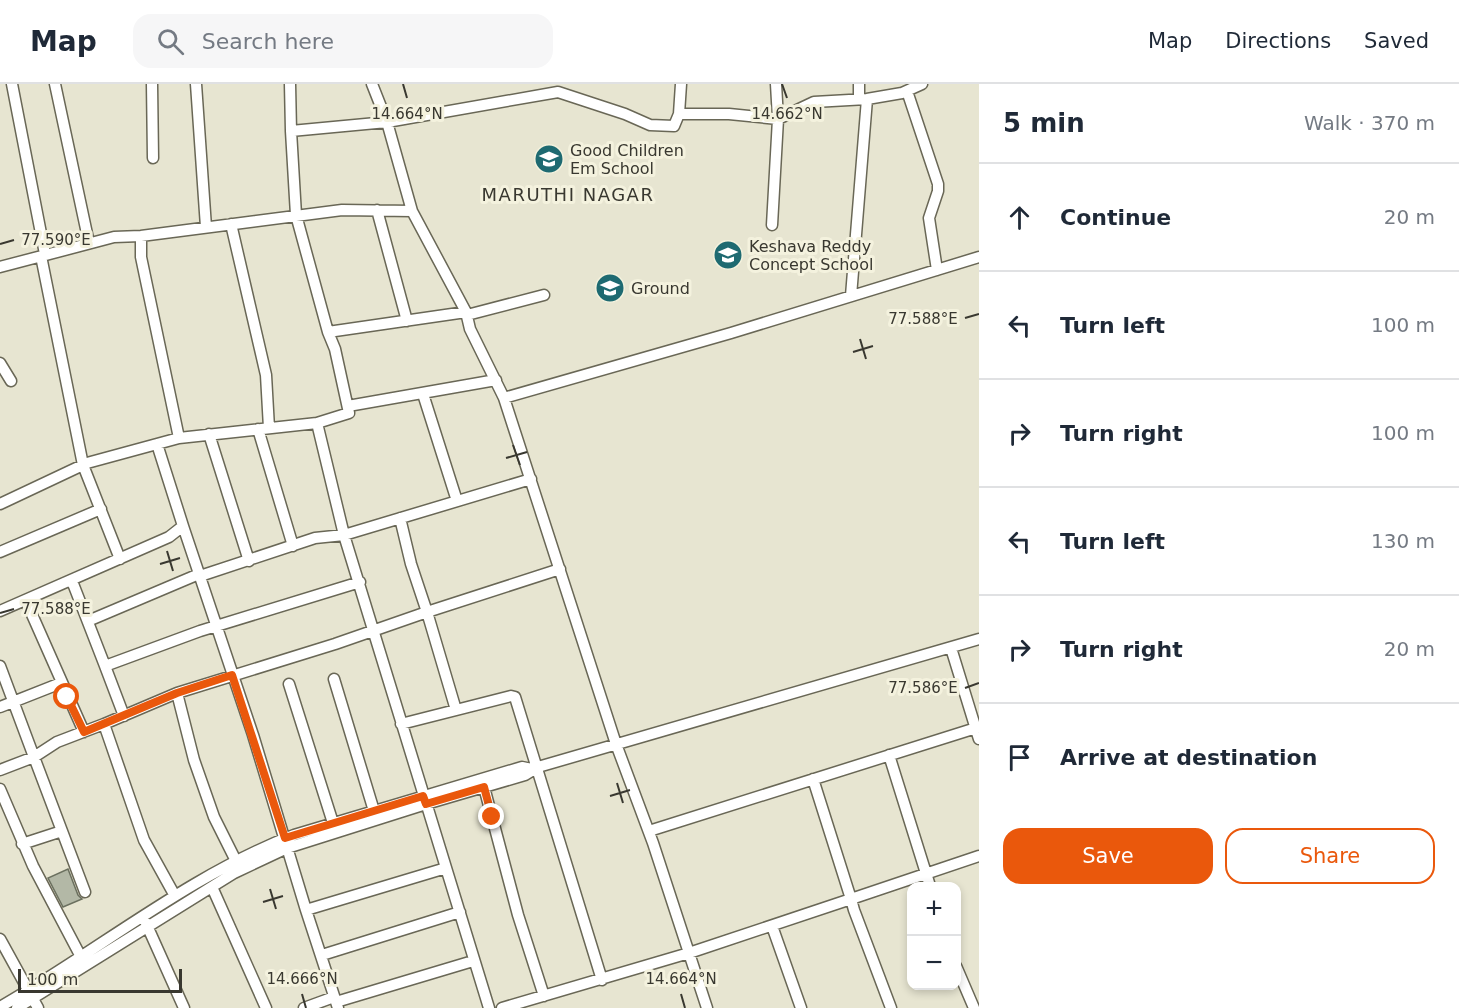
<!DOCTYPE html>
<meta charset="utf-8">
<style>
body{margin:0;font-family:"DejaVu Sans",sans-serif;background:#f6f6f7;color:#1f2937}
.controls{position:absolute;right:18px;bottom:18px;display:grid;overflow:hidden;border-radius:12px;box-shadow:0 3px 9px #0003}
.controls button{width:54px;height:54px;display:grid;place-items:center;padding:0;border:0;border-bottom:2px solid #e0e1e3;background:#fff;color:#1f2937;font:30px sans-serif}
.scale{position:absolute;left:18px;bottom:15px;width:164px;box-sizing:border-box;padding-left:6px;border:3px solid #393830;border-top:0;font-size:16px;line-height:21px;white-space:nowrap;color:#393830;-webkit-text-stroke:4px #f4f2de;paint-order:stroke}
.stop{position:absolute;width:18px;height:18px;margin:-14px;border:4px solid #ea580c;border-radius:50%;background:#fff}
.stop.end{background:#ea580c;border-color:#fff;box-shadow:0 2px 6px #0008}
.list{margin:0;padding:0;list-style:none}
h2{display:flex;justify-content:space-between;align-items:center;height:78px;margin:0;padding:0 24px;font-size:26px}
h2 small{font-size:20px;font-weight:400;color:#747a83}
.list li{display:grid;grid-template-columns:39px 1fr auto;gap:18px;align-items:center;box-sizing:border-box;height:108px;padding:0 24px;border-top:2px solid #e0e1e3}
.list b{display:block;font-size:22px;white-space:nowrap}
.list em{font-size:20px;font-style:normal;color:#747a83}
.actions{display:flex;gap:12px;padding:18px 24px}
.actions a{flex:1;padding:14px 0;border:2px solid #ea580c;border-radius:18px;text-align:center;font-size:21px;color:#ea580c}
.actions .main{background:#ea580c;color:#fff}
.icon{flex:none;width:33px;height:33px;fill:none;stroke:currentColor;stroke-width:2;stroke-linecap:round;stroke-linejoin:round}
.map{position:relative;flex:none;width:979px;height:924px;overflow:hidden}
header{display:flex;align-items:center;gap:36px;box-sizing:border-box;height:84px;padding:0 30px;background:#fff;border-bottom:2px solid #e0e1e3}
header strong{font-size:28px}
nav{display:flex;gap:33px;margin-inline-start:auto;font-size:21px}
.search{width:420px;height:54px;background:#f6f6f7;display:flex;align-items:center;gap:15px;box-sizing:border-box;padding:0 21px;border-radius:18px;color:#747a83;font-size:22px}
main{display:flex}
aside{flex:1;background:#fff}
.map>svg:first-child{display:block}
.building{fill:#b3b8a6;stroke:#6b705f;stroke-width:1.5}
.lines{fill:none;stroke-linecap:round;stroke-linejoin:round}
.minor-casing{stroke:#696756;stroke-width:13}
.minor{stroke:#fff;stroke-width:10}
.route{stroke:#ea580c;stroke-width:8}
.ticks{fill:none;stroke:#393830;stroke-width:2}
.labels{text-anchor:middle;stroke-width:6;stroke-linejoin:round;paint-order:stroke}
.poi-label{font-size:16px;fill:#393830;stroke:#f4f2de;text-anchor:start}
.neighbourhood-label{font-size:18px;letter-spacing:1.5px;fill:#393830;stroke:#f4f2de}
.ticks-label{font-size:15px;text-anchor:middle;fill:#393830;stroke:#f4f2de;stroke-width:6;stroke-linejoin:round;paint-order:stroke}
</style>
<header>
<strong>Map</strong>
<div class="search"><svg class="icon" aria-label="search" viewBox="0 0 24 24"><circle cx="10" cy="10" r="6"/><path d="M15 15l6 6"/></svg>Search here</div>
<nav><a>Map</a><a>Directions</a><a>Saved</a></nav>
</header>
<main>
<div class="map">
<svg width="979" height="924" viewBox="0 0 979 924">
<rect width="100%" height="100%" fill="#e7e5d1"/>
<path class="building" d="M 68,785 L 78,811 L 82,815 L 63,823 L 48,794 Z"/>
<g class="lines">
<g class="minor-casing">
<path id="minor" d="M 12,0 L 45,170
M 55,0 L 89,159
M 152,0 L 153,74
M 196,0 L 206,143
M 290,0 L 291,47
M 372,0 L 387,38 L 412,127 L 466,228 L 470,245 L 504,314 L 616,660 L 653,759 L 707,924
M 907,7 L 938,100 L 938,107 L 929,134 L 937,186
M 859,15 L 859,0
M 679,30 L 681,0
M 377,126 L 407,237
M 231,140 L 266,291 L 269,344
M 772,141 L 778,35 L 776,0
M 141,152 L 141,173 L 179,354 L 317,339 L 344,451 L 489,924
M 41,172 L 83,381 L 120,475
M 0,183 L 114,153 L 141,152 L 342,126 L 412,127
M 851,212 L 867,15
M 467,231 L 544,211
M 328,248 L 466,228
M 0,279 L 11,297
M 423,310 L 457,417
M 504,314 L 731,249 L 979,173
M 348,322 L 496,296
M 317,339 L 349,329 L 335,265 L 328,248 L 296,131 L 291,47 L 387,38 L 558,8 L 625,30 L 650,41 L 674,42 L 679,30 L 729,30 L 778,35 L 814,18 L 867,15 L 902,9 L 922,0
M 258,345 L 293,462
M 209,350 L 249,477
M 157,360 L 183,442
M 0,420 L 87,379 L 179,354
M 0,468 L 101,425
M 200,492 L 315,454 L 344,451 L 531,395
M 72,497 L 105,582
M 26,517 L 84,648
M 0,527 L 169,453 L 183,442 L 253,651 L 306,826 L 338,924
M 88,537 L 199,490
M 951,564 L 979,655
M 0,582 L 34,673 L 57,658 L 104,640
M 334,595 L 374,727
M 289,600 L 333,739
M 177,609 L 335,560 L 427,528 L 411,480 L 400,434
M 0,623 L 61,599
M 456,626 L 427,528 L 560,485
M 124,632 L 105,582 L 200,547 L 360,498
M 401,640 L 511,612 L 515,613 L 602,896
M 889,671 L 930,802
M 0,686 L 34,673 L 85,808
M 813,695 L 851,815 L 979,772
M 484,703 L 518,831 L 544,912
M 0,705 L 33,782 L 81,873
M 649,747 L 976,644
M 22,760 L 62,747
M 212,803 L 266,924
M 175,812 L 144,756 L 104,640 L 177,609 L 194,676 L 214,733 L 236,777
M 306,826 L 446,784
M 145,837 L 184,924
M 772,842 L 801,924
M 0,855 L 38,924
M 322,871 L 460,828
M 956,882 L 974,924
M 336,918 L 473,877
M 0,923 C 98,867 188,792 294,751 L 522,683 L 532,685
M 17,924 L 234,789 L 287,764 L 426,720 L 525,691 L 538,683 L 979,555
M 304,924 L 334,913
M 502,924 L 689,869 L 851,815 L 854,826 L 891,924"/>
</g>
<use href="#minor" class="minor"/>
</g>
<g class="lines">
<path class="route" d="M 67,613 L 84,648 L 177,609 L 232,591 L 285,754 L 423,712 L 426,720 L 484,703 L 492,733"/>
</g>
<path class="ticks" d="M 403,0 L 407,14M 782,0 L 787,14M 0,160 L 14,156M 965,234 L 979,230M 860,255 L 866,275M 853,268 L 873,262M 513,361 L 520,381M 506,374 L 527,368M 167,467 L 173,487M 160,480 L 180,474M 0,529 L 14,525M 965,604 L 979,599M 617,699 L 623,719M 610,712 L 630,706M 270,805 L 276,825M 263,818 L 283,812M 302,910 L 306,924M 681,910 L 685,924"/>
<defs>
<g id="school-disc" transform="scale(1.5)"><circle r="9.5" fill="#1e6a71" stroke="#f4f2de"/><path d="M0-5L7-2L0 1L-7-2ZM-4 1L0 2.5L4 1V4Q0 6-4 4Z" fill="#fff"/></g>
<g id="university-disc" transform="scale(1.5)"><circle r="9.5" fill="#1e6a71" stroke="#f4f2de"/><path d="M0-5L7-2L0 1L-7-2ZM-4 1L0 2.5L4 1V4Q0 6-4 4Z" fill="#fff"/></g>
</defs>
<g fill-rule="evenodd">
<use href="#school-disc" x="549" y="75"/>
<use href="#school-disc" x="728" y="171"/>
<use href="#university-disc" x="610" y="204"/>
</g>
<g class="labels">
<g class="poi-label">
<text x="570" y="72">Good Children<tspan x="570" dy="18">Em School</tspan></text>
<text x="749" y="168">Keshava Reddy<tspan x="749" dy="18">Concept School</tspan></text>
<text x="631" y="210">Ground</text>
</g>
<g class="neighbourhood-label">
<text x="568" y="117">MARUTHI NAGAR</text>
</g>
</g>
<g class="ticks-label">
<text x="407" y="35">14.664°N</text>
<text x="787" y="35">14.662°N</text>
<text x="56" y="161">77.590°E</text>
<text x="923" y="240">77.588°E</text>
<text x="56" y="530">77.588°E</text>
<text x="923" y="609">77.586°E</text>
<text x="302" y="900">14.666°N</text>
<text x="681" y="900">14.664°N</text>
</g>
</svg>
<div class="controls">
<button>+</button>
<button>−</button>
</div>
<div class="scale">100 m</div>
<div class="stop" style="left:67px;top:613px"></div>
<div class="stop end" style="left:492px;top:733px"></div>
</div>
<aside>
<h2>5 min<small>Walk · 370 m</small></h2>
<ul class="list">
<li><svg class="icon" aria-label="ahead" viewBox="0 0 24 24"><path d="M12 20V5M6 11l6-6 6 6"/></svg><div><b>Continue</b></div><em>20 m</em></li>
<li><svg class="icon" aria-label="left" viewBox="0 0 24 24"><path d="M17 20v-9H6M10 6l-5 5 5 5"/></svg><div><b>Turn left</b></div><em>100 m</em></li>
<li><svg class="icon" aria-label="right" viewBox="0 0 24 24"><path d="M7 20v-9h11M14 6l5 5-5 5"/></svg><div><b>Turn right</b></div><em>100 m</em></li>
<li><svg class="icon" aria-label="left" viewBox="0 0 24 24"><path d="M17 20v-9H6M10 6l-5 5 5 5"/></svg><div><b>Turn left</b></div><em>130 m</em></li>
<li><svg class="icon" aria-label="right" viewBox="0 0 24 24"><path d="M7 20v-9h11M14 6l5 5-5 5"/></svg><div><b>Turn right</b></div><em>20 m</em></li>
<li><svg class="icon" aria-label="arrive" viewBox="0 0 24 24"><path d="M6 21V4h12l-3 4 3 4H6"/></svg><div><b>Arrive at destination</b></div></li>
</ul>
<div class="actions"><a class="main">Save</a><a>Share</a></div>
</aside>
</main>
